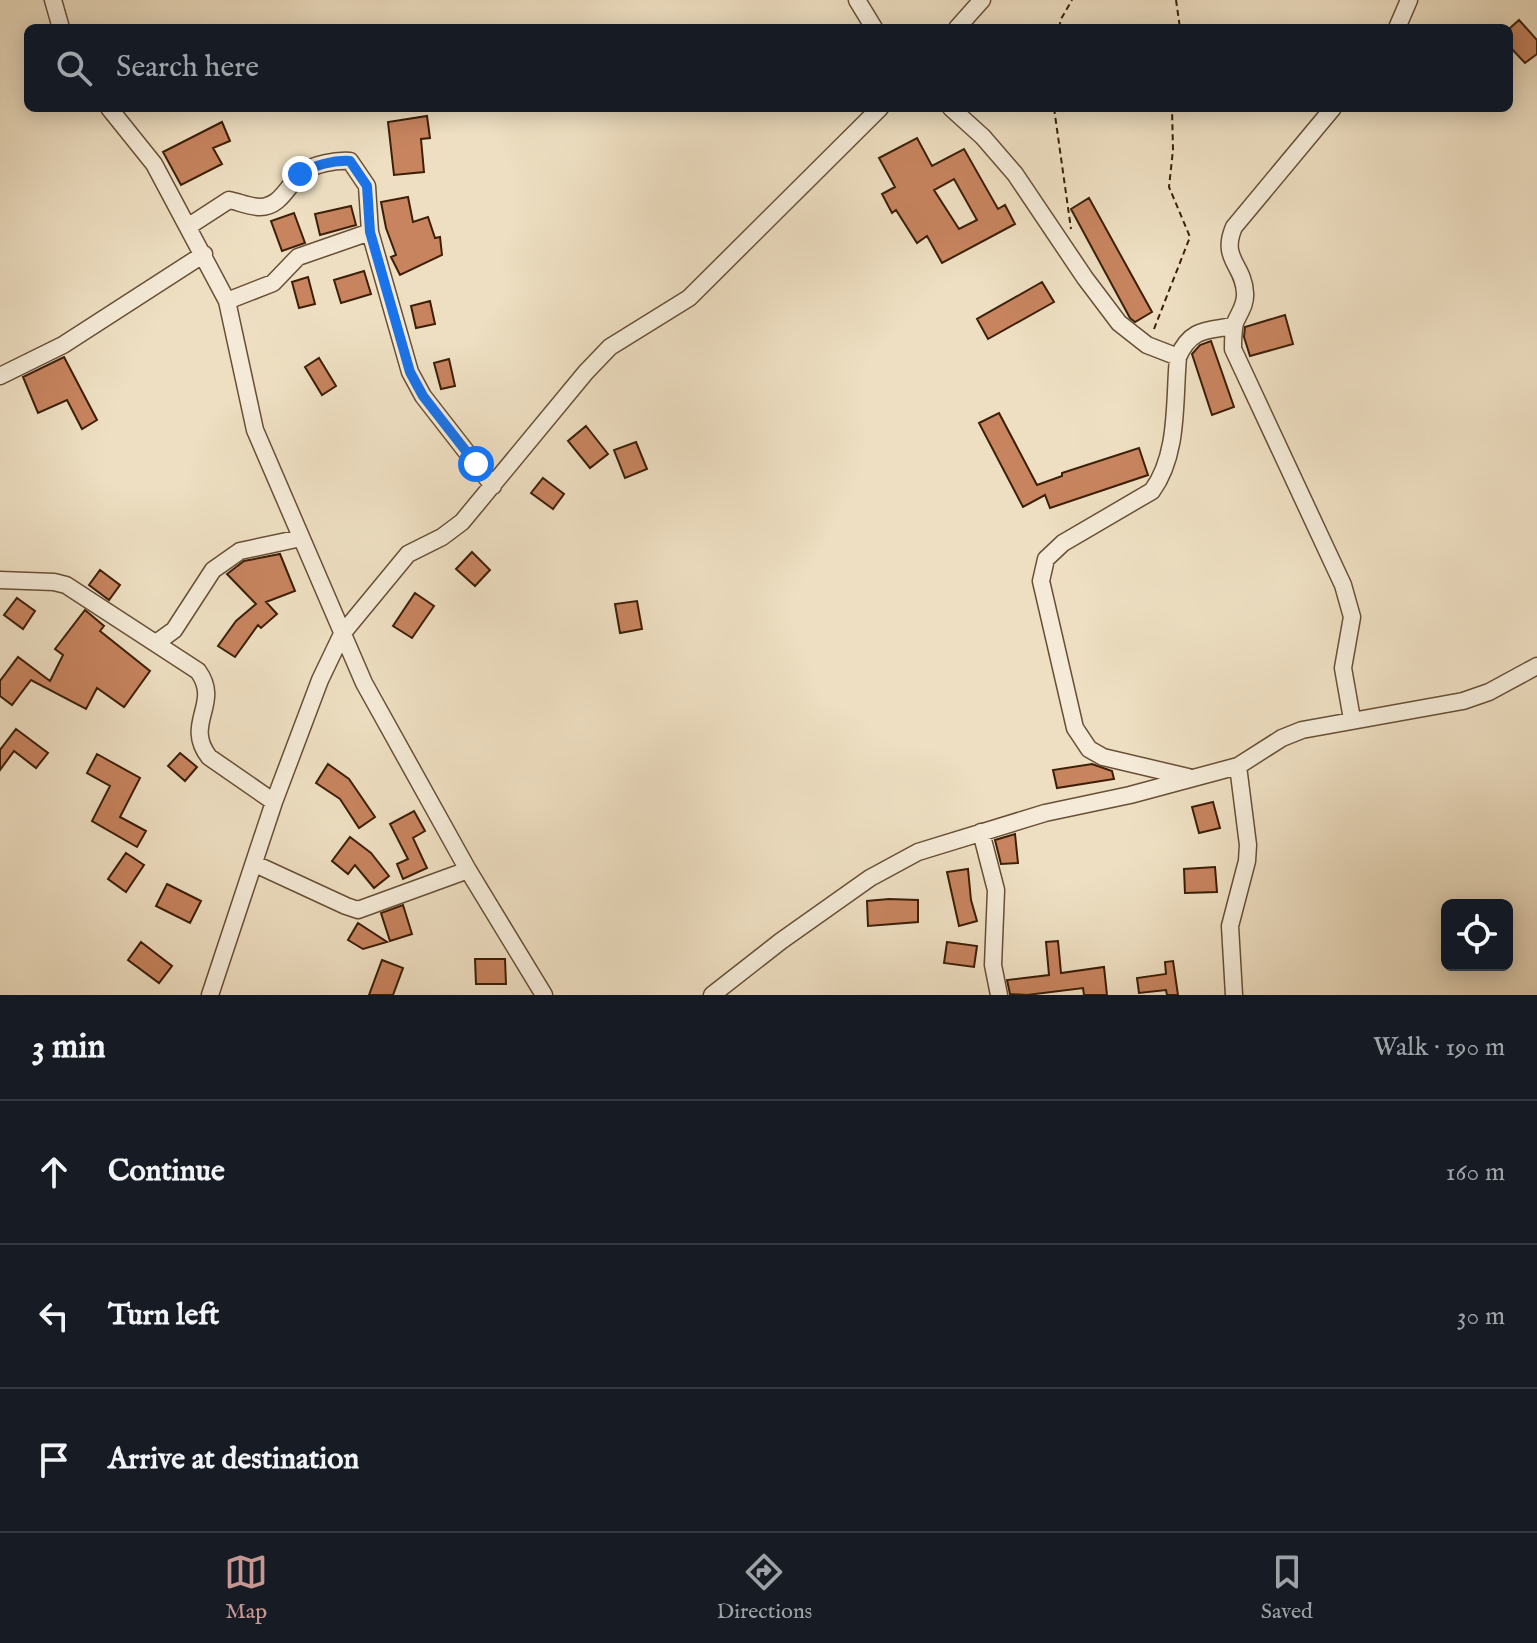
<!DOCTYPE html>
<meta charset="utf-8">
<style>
body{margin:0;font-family:"IM FELL English",serif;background:#20242c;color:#f1f3f6}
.controls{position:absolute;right:24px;bottom:24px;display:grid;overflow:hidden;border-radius:12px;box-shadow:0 4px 20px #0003}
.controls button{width:72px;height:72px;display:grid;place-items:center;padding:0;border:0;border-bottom:2px solid #363941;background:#171b24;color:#f1f3f6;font:40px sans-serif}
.stop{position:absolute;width:24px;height:24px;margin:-18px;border:6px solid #1a73e8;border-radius:50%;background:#fff}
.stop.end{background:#1a73e8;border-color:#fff;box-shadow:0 2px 8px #0008}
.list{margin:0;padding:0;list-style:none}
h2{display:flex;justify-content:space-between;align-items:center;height:104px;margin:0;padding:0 32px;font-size:34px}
h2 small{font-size:26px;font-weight:400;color:#9ea1a6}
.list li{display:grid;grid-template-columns:52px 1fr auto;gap:24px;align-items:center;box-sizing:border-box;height:144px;padding:0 32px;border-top:2px solid #363941}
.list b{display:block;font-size:30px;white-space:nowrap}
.list em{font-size:26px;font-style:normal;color:#9ea1a6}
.icon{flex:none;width:44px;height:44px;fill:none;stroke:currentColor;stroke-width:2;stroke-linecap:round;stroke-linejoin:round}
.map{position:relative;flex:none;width:1537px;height:995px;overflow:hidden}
.search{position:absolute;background:#171b24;box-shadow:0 4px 20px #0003;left:24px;right:24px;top:24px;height:88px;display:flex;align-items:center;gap:20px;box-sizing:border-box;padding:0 28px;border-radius:12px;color:#9ea1a6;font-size:30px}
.sheet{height:536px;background:#171b24}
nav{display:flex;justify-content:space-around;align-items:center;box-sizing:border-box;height:112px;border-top:2px solid #363941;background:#171b24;font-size:22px;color:#9ea1a6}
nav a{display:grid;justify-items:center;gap:4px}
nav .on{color:#c59692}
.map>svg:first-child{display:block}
.building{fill:#c7845f;stroke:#3c1f07;stroke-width:2;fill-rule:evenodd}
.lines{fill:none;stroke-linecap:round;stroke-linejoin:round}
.minor-casing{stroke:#684f36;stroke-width:19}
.path{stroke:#3c1f07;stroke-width:2;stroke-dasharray:6 4;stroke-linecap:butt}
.minor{stroke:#f4ead7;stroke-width:16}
.route{stroke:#1a73e8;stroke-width:10}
</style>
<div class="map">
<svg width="1537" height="995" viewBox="0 0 1537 995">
<rect width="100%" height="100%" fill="#eedfc2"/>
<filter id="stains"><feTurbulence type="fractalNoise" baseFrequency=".0025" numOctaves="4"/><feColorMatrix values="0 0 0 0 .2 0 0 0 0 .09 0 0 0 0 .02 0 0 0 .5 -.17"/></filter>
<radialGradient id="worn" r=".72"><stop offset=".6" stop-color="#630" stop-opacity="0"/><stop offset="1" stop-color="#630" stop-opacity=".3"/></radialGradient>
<path class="building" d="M 1519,20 L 1537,40 L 1537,54 L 1525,63 L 1509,46 L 1509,29 Z
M 427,116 L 430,138 L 421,139 L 424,172 L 394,175 L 388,122 Z
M 222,122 L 230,141 L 213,148 L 222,164 L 181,185 L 163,152 Z
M 917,138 L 932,166 L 964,149 L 998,209 L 1005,205 L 1015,224 L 942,263 L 927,236 L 917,243 L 896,210 L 892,213 L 882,194 L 895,187 L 879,158 ZM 954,179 L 977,220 L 959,229 L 934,190 Z
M 408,197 L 413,222 L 428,217 L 435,238 L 440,237 L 442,255 L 400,275 L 391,257 L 396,255 L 386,228 L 381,202 Z
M 1089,198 L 1152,312 L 1135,322 L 1130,318 L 1071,209 Z
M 351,206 L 356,225 L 320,235 L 315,214 Z
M 294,213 L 305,243 L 282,251 L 271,221 Z
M 364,271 L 371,294 L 341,303 L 334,280 Z
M 308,277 L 315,304 L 299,308 L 292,282 Z
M 1042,282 L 1054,302 L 988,339 L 977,319 Z
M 430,301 L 435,324 L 416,328 L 411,306 Z
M 1285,315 L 1293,344 L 1250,356 L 1244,337 L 1245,327 Z
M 1211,341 L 1234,407 L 1212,415 L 1192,354 L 1200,345 Z
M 64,357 L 97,420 L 82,429 L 67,400 L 38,413 L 23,377 Z
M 319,358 L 336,386 L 322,395 L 305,367 Z
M 449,359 L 455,386 L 441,389 L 434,363 Z
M 999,413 L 1037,485 L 1062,476 L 1062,473 L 1139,448 L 1148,475 L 1050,508 L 1045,495 L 1023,507 L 979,423 Z
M 586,426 L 608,454 L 590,468 L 568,441 Z
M 636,442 L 647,469 L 625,478 L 614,450 Z
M 543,478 L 564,494 L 553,509 L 531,493 Z
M 472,552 L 490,570 L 475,586 L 456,569 Z
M 280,554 L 295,591 L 266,602 L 277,614 L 261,628 L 258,625 L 235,657 L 218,646 L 236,621 L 256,604 L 227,574 L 244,561 Z
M 100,570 L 120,585 L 109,600 L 89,585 Z
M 415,593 L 434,606 L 412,638 L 393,626 Z
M 17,598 L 35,611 L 23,629 L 4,615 Z
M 637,601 L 642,629 L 620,633 L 615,604 Z
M 85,610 L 104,626 L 100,631 L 150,671 L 124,707 L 97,688 L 86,709 L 31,680 L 12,705 L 0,696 L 0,681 L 18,657 L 50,681 L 63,655 L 55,649 Z
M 16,729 L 48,753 L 36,768 L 14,751 L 0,770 L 0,750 Z
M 180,753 L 197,767 L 185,781 L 168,766 Z
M 97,754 L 140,778 L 120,817 L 146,831 L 137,847 L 92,821 L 110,786 L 87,773 Z
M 328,764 L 349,779 L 375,817 L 359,828 L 340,799 L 316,783 Z
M 1092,764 L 1112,771 L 1114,779 L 1057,788 L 1053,770 Z
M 1213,802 L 1220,828 L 1199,833 L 1192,807 Z
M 414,811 L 425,831 L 413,838 L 427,868 L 403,879 L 397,864 L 408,859 L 390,824 Z
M 1015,834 L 1018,863 L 1001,864 L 995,840 Z
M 350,837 L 371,853 L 389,876 L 374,888 L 355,865 L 348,874 L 332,861 Z
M 126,853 L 144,865 L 126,892 L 108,879 Z
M 1215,867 L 1217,892 L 1185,893 L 1184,869 Z
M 968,869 L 971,900 L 977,921 L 959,926 L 947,872 Z
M 167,884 L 201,901 L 190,923 L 156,906 Z
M 889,899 L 918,900 L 918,922 L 868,926 L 867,901 Z
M 403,905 L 412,934 L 390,941 L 381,913 Z
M 358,923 L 387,942 L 363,949 L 348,940 Z
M 1058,941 L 1061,973 L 1104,967 L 1107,995 L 1084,995 L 1083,988 L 1027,995 L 1010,994 L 1007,980 L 1049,975 L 1046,942 Z
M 141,942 L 172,966 L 159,983 L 128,960 Z
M 947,942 L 977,946 L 974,967 L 944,963 Z
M 475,959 L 505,959 L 506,984 L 476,984 Z
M 382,960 L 403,968 L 393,995 L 369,995 Z
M 1173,961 L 1178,995 L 1167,995 L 1166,990 L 1139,993 L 1137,978 L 1166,974 L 1165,962 Z"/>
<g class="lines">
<g class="minor-casing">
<path id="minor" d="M 53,0 L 61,28
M 857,0 L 874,28
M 957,28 L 982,0
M 1397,28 L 1409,0
M 109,108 L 154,164 L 227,301 L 255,430 L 364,683 L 468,870 L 544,995
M 951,108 L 983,137 L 1015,174 L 1085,278 L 1119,323 L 1147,345 L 1178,357
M 1333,108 L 1234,227 C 1220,259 1244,265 1245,293 C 1246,305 1239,313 1235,323 C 1233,331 1233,341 1233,349 L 1343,585 L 1352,617 L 1343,668 L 1352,719
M 189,226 L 229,200 C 239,202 250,207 260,207 C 281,207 288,184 302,173 C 313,164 336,160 350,161 L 367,186 L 370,232 L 410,372 L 423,396 L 493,486
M 227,301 L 273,283 L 298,257 L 370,232
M 0,376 L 63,345 L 204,254
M 0,580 L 54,582 L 66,585 L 198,671 C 222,704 183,723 209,757 L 274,802
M 156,643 L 174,630 L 213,570 L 240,551 L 301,538
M 1188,777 L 1103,757 L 1089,749 L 1075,728 L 1041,581 L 1046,559 L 1063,543 L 1152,491 C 1179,454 1174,401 1178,357 C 1191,328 1206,331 1234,326
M 981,832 L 996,890 L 993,965 L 999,995
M 255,864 L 346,906 L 358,910 L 468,870
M 210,995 L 274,802 L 320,680 L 342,634 L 408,554 L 442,537 L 462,522 L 586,372 L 610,347 L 689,298 L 880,108
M 712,995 L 781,941 L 870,878 L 918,852 L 1045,813 L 1130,795 L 1238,766 L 1282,738 L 1302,730 L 1463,701 L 1489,692 L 1537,666
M 1234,995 L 1230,926 L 1247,861 L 1248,845 L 1238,766"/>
</g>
<path class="path" d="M 1176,0 L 1180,28
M 1059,28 L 1061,19 L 1072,0
M 1054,108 L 1071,229
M 1154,329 L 1190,237 L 1169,187 L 1173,150 L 1172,108"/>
<use href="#minor" class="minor"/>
</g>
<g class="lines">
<path class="route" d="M 300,174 C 314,165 334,160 350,161 L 367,186 L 370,232 L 410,372 L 423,396 L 476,464"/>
</g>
<rect width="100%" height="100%" filter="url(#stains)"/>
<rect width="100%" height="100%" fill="url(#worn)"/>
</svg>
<div class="controls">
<button><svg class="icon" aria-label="locate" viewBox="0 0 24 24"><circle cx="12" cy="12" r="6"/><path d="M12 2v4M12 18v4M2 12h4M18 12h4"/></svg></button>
</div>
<div class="stop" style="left:476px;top:464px"></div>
<div class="stop end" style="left:300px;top:174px"></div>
<div class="search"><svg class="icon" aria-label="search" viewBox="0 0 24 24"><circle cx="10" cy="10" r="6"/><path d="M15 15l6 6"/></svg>Search here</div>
</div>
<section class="sheet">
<h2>3 min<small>Walk · 190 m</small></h2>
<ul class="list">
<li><svg class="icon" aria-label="ahead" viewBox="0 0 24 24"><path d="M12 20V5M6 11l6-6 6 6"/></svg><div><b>Continue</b></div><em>160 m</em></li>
<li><svg class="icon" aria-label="left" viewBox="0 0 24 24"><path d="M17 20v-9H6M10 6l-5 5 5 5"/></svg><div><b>Turn left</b></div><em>30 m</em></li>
<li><svg class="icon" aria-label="arrive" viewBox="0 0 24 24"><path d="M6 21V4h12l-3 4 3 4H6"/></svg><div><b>Arrive at destination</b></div></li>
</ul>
</section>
<nav>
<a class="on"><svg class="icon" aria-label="map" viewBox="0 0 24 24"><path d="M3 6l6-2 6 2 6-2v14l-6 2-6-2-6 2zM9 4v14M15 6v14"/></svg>Map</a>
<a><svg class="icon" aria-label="directions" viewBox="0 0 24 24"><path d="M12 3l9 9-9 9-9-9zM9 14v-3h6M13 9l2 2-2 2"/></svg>Directions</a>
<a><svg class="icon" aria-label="saved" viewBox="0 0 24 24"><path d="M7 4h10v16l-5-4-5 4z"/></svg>Saved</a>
</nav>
